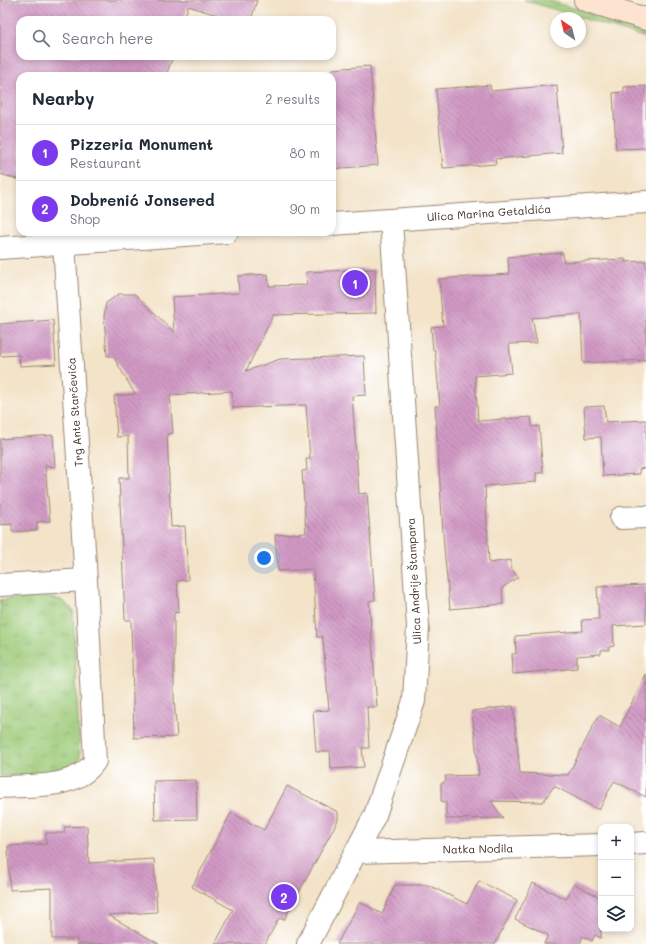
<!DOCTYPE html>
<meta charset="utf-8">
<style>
body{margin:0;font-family:Mali,sans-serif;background:#f2f2f3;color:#1f2937}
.controls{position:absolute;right:12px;bottom:12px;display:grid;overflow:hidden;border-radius:8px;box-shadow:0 2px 6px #0003}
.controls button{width:36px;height:36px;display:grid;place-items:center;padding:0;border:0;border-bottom:1px solid #e0e1e3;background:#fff;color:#1f2937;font:20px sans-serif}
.compass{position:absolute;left:550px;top:12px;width:36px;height:36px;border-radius:50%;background:#fff;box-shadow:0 2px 6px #0003;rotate:325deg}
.you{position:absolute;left:264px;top:558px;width:14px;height:14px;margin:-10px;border:3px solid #fff;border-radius:50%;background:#1a73e8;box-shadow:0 0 0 6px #1a73e833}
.badge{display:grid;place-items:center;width:26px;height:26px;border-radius:50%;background:#7c3aed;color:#fff;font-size:13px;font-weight:700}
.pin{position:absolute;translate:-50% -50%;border:2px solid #fff;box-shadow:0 1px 4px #0006}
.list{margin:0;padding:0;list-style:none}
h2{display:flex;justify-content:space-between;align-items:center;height:52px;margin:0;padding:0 16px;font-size:17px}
h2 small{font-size:13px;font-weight:400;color:#747a83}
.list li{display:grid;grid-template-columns:26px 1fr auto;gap:12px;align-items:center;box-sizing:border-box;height:56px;padding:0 16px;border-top:1px solid #e0e1e3}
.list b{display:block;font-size:15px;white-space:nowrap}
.list p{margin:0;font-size:13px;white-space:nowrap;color:#747a83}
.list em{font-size:13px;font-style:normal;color:#747a83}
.icon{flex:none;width:22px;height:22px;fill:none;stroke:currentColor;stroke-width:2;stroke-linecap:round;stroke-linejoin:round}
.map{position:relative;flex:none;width:646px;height:944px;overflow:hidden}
.search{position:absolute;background:#fff;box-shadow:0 2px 6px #0003;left:16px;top:16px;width:320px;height:44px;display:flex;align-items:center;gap:10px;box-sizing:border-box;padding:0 14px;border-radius:12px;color:#747a83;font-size:15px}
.panel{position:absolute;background:#fff;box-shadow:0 2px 6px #0003;left:16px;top:72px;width:320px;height:164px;border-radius:12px}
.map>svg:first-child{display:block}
.grass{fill:url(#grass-tufts);stroke:#6c7a4b}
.building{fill:url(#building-back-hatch)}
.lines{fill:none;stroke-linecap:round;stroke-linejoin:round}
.street-casing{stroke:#978673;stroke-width:24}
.secondary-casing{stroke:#978673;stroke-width:24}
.street{stroke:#fff;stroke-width:22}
.secondary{stroke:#fde4d1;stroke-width:22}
.labels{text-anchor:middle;stroke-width:3;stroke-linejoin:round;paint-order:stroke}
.street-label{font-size:11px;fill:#3b2a1e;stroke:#fff}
</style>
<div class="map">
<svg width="646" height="944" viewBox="0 0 646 944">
<defs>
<pattern id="grass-tufts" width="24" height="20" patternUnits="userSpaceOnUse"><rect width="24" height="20" fill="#9dca78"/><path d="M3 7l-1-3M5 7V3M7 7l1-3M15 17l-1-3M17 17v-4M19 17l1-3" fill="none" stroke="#81a462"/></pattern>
<pattern id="building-back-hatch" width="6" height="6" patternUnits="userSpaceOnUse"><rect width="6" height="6" fill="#d199c5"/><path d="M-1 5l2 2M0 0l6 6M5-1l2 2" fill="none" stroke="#ab7d9f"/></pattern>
</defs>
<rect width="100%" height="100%" fill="#fff"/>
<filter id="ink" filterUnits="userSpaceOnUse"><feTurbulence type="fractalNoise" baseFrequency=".025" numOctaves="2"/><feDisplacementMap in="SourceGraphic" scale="8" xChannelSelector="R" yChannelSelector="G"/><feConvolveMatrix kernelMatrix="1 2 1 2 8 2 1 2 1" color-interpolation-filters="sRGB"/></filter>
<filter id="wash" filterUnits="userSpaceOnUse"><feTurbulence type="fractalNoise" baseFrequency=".012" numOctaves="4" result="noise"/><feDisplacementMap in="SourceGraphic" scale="16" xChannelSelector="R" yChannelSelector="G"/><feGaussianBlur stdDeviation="0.9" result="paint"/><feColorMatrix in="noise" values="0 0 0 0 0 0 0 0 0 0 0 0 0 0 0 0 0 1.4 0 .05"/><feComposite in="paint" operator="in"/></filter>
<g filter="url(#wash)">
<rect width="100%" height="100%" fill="#f3e3c8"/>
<path class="grass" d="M 524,0 L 547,0 L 646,30 L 646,38 Z
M 46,597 L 61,600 L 73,610 L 80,759 C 61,779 26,775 0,776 L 0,600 Z"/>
<g id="blocks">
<path class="building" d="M 0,0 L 257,0 L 251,20 L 233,20 L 188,6 L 184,20 L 20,20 L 20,56 L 173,56 L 166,76 L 20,76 L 20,180 L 0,174 Z
M 370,66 L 378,165 L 332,169 L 332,69 Z
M 490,85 L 491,91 L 557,85 L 562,153 L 495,159 L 496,164 L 443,168 L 436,89 Z
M 646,86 L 646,148 L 616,149 L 613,93 L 624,92 L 624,87 Z
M 563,253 L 564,262 L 625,259 L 625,262 L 646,261 L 646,360 L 583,363 L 581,314 L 532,318 L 537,343 L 509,344 L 512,373 L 475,376 L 478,421 L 531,417 L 532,427 L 539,426 L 543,473 L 536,473 L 536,482 L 485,486 L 489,563 L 511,560 L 511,568 L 518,577 L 502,588 L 503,604 L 450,609 L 444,548 L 435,406 L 440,406 L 435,350 L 433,350 L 431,327 L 443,326 L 439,279 L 509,274 L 508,257 Z
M 375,269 L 376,313 L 273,315 L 246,371 L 280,359 L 364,356 L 366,395 L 352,396 L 359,494 L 367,493 L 375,600 L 369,601 L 377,707 L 367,707 L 369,748 L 362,748 L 364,767 L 331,769 L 330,751 L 316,752 L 313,711 L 329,710 L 323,640 L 322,637 L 317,637 L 313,569 L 278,571 L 275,535 L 306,533 L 302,471 L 307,470 L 306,459 L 310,459 L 306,405 L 233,408 L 232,391 L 170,395 L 173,433 L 167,434 L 171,527 L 185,526 L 188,580 L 177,581 L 179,612 L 174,613 L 174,698 L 177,737 L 134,738 L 131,620 L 125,620 L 119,478 L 129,478 L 128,436 L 117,437 L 114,396 L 135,394 L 113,356 L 107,356 L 104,317 L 106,303 L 119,294 L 135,294 L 174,332 L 172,297 L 239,293 L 238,276 L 268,274 L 269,286 L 307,285 L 306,272 Z
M 53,320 L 56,364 L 20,366 L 19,355 L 0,356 L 0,324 Z
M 604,406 L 606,422 L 646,420 L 646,468 L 639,469 L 640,474 L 603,476 L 601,437 L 586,438 L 584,407 Z
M 53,435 L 55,467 L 45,465 L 50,521 L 37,522 L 37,530 L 12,532 L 12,524 L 0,525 L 0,439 Z
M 646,585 L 646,624 L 613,626 L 614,646 L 609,647 L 609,650 L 601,650 L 601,654 L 577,656 L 577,668 L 513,674 L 512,654 L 516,654 L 515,636 L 583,631 L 582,620 L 599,619 L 597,587 Z
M 646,674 L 646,797 L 614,781 L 599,810 L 554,786 L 543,802 L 491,801 L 503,818 L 446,819 L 446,803 L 441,801 L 441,784 L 446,781 L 445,776 L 479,775 L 472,711 L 513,706 L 520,773 L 568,775 L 599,715 L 620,727 Z
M 196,780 L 197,819 L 155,820 L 154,781 Z
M 287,786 L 338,812 L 338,820 L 284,920 L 279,918 L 265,944 L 215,944 L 233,910 L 192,887 L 231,813 L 264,830 Z
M 87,826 L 89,863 L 154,859 L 157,912 L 108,915 L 159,944 L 77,944 L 77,939 L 52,939 L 52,888 L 10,890 L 8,846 L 46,844 L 46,833 L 65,833 L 64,827 Z
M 479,881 L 517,900 L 495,944 L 337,944 L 360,902 L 382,914 L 395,885 L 428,885 L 467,904 Z
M 533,883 L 566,899 L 574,884 L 601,898 L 601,938 L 595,935 L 592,941 L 583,936 L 580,944 L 544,944 L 548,935 L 515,919 Z"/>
</g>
</g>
<g filter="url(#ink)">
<use href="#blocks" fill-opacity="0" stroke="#978673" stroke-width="1"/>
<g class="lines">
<g class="street-casing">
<path id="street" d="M 332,224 L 646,202
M 0,248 L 227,232
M 621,518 L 646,517
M 0,585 L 86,580
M 0,787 C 31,785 76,790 95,761 L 86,580 L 64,244
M 631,844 L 646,843
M 356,852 L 601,845
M 308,944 L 375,815 L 414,701 L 418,626 L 391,220"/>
</g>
<g class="secondary-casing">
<path id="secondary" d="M 585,0 L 646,19"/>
</g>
<use href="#street" class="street"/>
<use href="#secondary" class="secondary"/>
</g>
</g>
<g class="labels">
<g class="street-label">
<text transform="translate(489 213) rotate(-4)" y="4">Ulica Marina Getaldića</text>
<text transform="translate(75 412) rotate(-94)" y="4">Trg Ante Starčevića</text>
<text transform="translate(414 581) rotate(-93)" y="4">Ulica Andrije Štampara</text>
<text transform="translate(478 849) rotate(-1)" y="4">Natka Nodila</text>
</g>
</g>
</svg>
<div class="controls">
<button>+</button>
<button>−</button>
<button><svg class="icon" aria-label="layers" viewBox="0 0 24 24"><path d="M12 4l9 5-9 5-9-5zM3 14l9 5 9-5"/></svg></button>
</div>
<svg class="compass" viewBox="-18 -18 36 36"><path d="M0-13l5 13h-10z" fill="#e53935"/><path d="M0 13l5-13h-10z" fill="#747a83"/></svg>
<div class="you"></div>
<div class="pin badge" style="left:355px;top:283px">1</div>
<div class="pin badge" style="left:284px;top:897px">2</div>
<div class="search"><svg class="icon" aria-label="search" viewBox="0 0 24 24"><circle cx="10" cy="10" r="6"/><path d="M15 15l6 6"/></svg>Search here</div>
<section class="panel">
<h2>Nearby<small>2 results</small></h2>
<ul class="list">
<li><span class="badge">1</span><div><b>Pizzeria Monument</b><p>Restaurant</p></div><em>80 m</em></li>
<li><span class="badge">2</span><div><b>Dobrenić Jonsered</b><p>Shop</p></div><em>90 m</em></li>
</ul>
</section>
</div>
